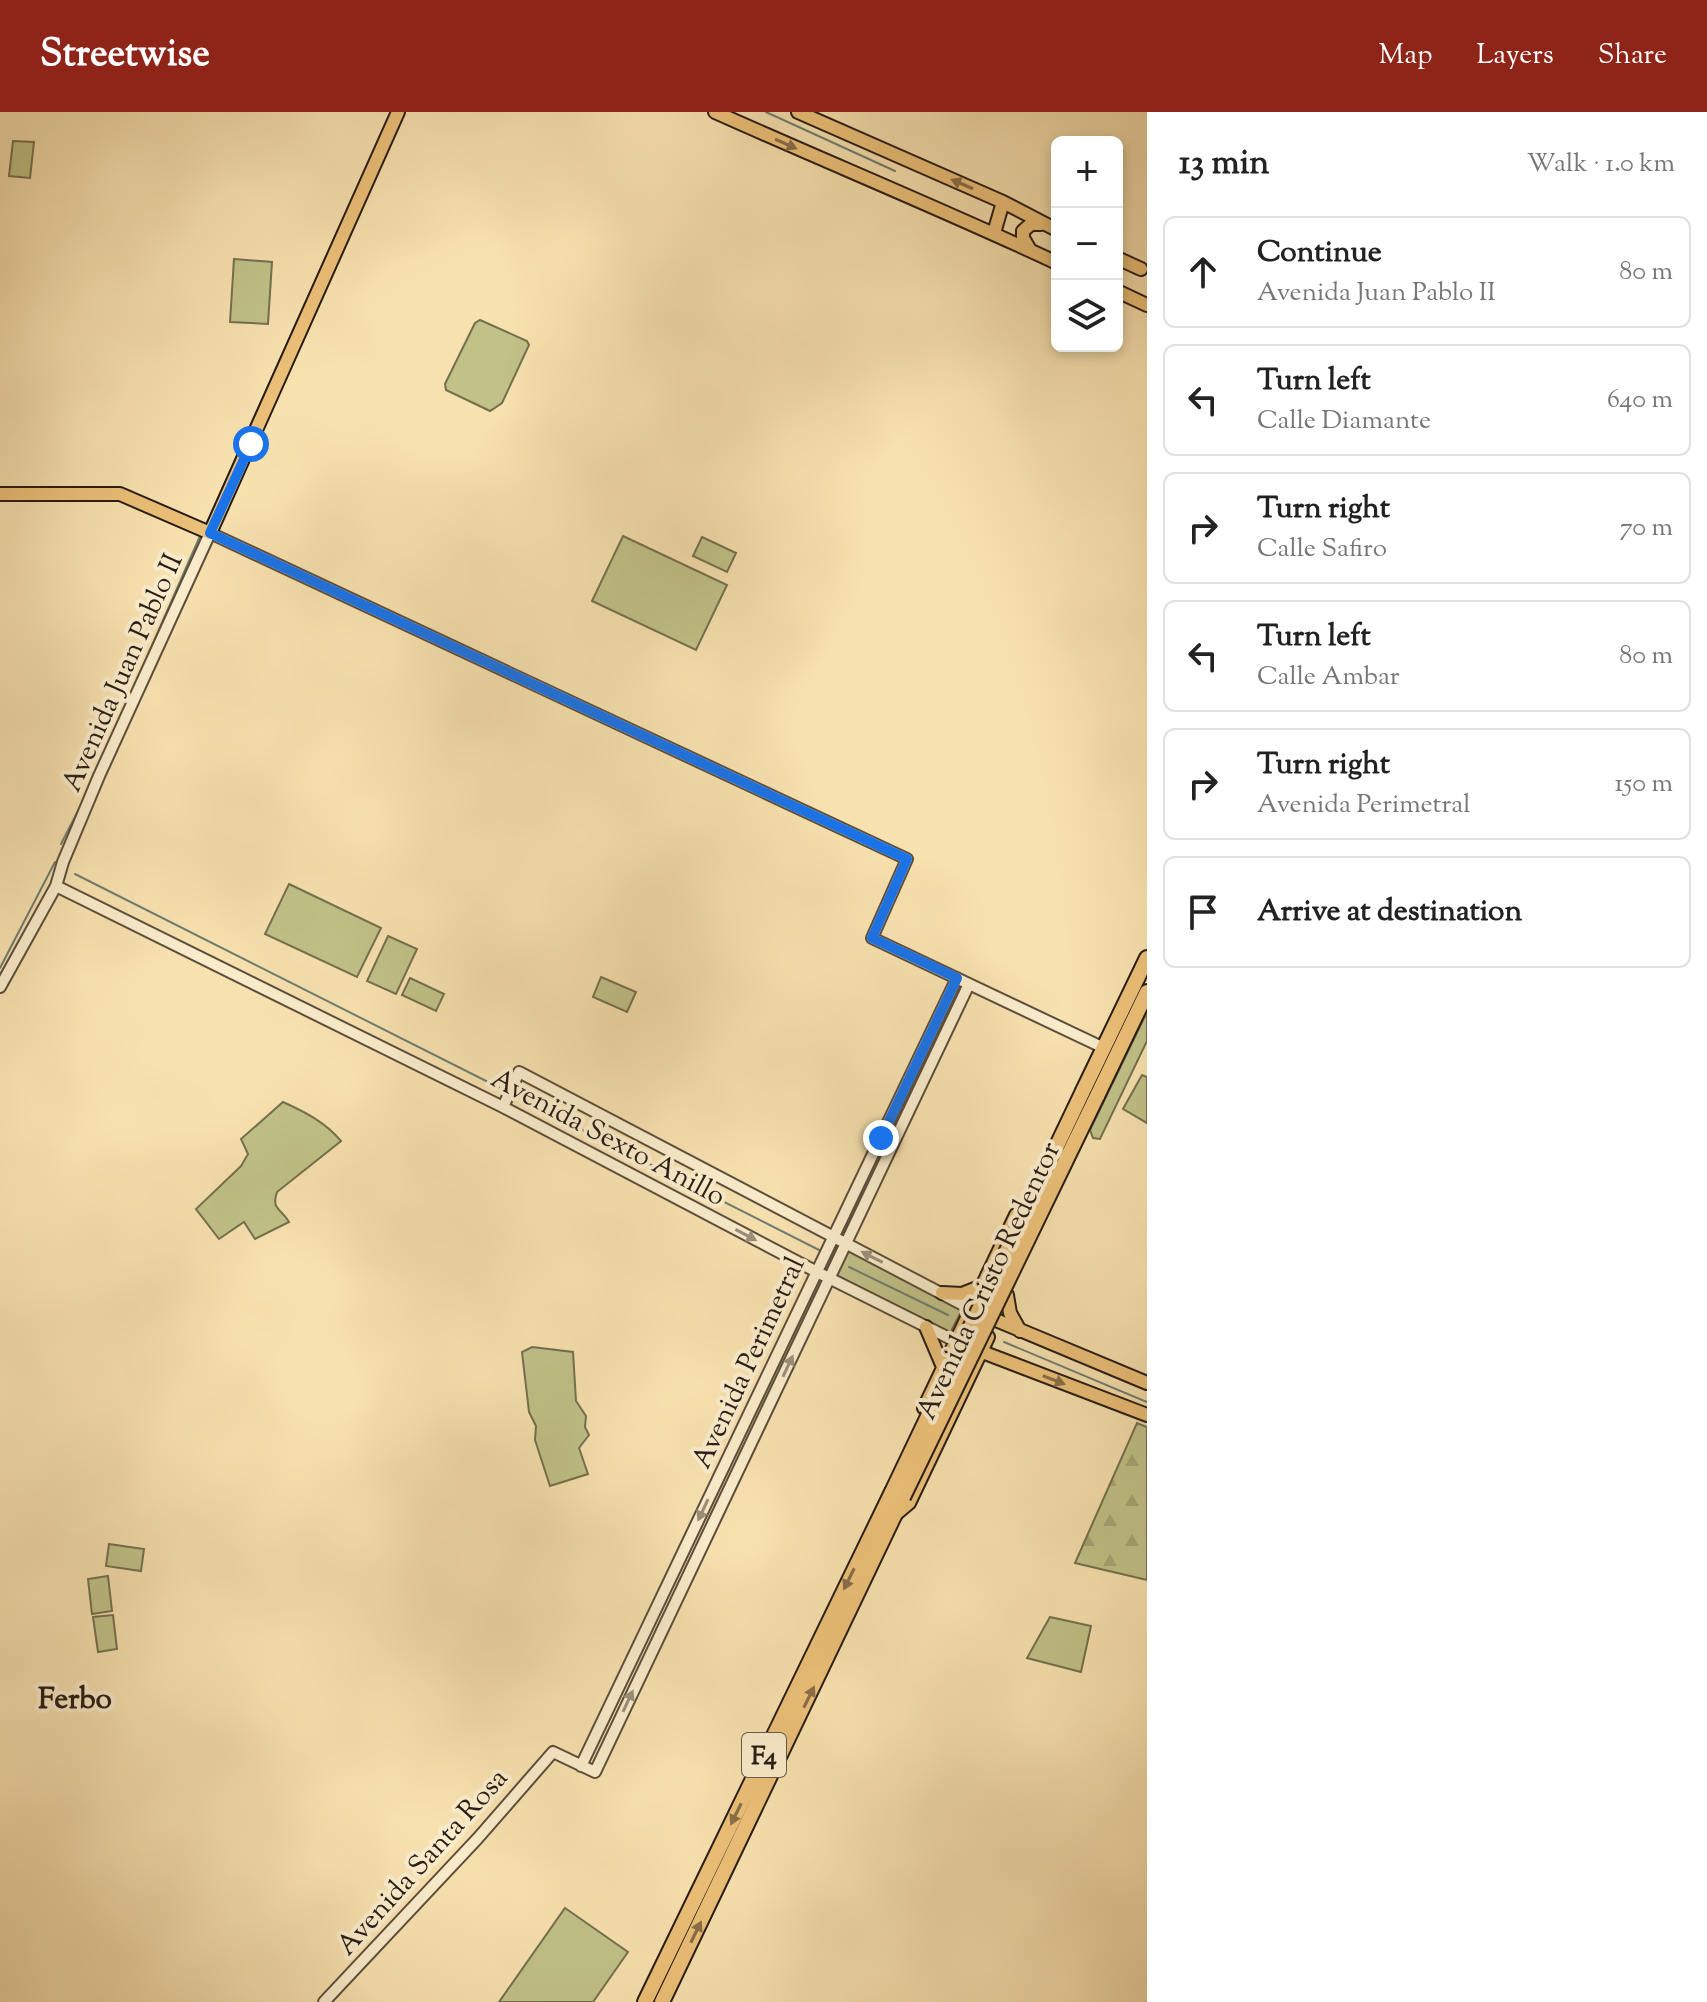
<!DOCTYPE html>
<meta charset="utf-8">
<style>
body{margin:0;font-family:"Sorts Mill Goudy",serif;background:#f2f2f2;color:#222}
.controls{position:absolute;right:24px;top:24px;display:grid;overflow:hidden;border-radius:12px;box-shadow:0 4px 12px #0003}
.controls button{width:72px;height:72px;display:grid;place-items:center;padding:0;border:0;border-bottom:2px solid #e0e0e0;background:#fff;color:#222;font:40px sans-serif}
.stop{position:absolute;width:24px;height:24px;margin:-18px;border:6px solid #1a73e8;border-radius:50%;background:#fff}
.stop.end{background:#1a73e8;border-color:#fff;box-shadow:0 2px 8px #0008}
.list{margin:0;padding:0;list-style:none}
h2{display:flex;justify-content:space-between;align-items:center;height:104px;margin:0;padding:0 32px;font-size:34px}
h2 small{font-size:26px;font-weight:400;color:#767676}
.list li{display:grid;grid-template-columns:52px 1fr auto;gap:24px;align-items:center;box-sizing:border-box;height:112px;margin:0 16px 16px;padding:0 16px;border:2px solid #e0e0e0;border-radius:12px}
.list b{display:block;font-size:30px;white-space:nowrap}
.list p{margin:0;font-size:26px;white-space:nowrap;color:#767676}
.list em{font-size:26px;font-style:normal;color:#767676}
.icon{flex:none;width:44px;height:44px;fill:none;stroke:currentColor;stroke-width:2;stroke-linecap:round;stroke-linejoin:round}
.map{position:relative;flex:none;width:1147px;height:1890px;overflow:hidden}
header{display:flex;align-items:center;gap:48px;box-sizing:border-box;height:112px;padding:0 40px;background:#8f2418;color:#fff}
header strong{font-size:38px}
nav{display:flex;gap:44px;margin-inline-start:auto;font-size:28px}
main{display:flex}
aside{flex:1;background:#fff}
.map>svg:first-child{display:block}
.green{fill:#c0c288;stroke:#74704f;stroke-width:2}
.forest{fill:url(#forest-firs);stroke:#74704f;stroke-width:2}
.lines{fill:none;stroke-linecap:round;stroke-linejoin:round}
.stream{stroke:#6e7d71;stroke-width:2}
.minor-casing{stroke:#5c4e3c;stroke-width:14}
.major-casing{stroke:#281d16;stroke-width:16}
.highway-casing{stroke:#281d16;stroke-width:18}
.minor{stroke:#faeccb;stroke-width:10}
.major{stroke:#ecc078;stroke-width:12}
.highway{stroke:#ecc078;stroke-width:14}
.highway-bridge-casing{stroke:#281d16;stroke-width:18;stroke-linecap:butt}
.highway-bridge{stroke:#ecc078;stroke-width:14}
.oneway{fill:#8a6e47}
.oneway2{fill:#9c8f7a}
.route{stroke:#1a73e8;stroke-width:10}
.labels{text-anchor:middle;stroke-width:8;stroke-linejoin:round;paint-order:stroke}
.shield{fill:#faeccb;stroke:#675b4c;stroke-width:2}
.shield-label{font-size:26px;font-weight:bold;fill:#281d16}
.street-label{font-size:28px;fill:#281d16;stroke:#faeccb}
.neighbourhood-label{font-size:30px;font-weight:bold;fill:#281d16;stroke:#faeccb}
</style>
<header>
<strong>Streetwise</strong>
<nav><a>Map</a><a>Layers</a><a>Share</a></nav>
</header>
<main>
<div class="map">
<svg width="1147" height="1890" viewBox="0 0 1147 1890">
<defs>
<pattern id="forest-firs" width="22" height="20" patternUnits="userSpaceOnUse" patternTransform="scale(2)"><rect width="22" height="20" fill="#c0c288"/><path d="M5 1l3.5 6h-7zM16 11l3.5 6h-7z" fill="#a5a675"/></pattern>
</defs>
<rect width="100%" height="100%" fill="#f7e1af"/>
<filter id="stains"><feTurbulence type="fractalNoise" baseFrequency=".0025" numOctaves="4"/><feColorMatrix values="0 0 0 0 .2 0 0 0 0 .09 0 0 0 0 .02 0 0 0 .5 -.17"/></filter>
<radialGradient id="worn" r=".72"><stop offset=".6" stop-color="#630" stop-opacity="0"/><stop offset="1" stop-color="#630" stop-opacity=".3"/></radialGradient>
<path class="green" d="M 13,29 L 34,30 L 30,66 L 9,64 Z
M 234,147 L 272,150 L 268,212 L 230,210 Z
M 480,208 L 527,229 L 529,233 L 502,291 L 490,299 L 446,278 L 445,272 L 475,211 Z
M 623,424 L 727,473 L 696,538 L 592,489 Z
M 702,425 L 736,441 L 727,460 L 693,444 Z
M 289,772 L 381,816 L 357,865 L 265,822 Z
M 388,824 L 417,837 L 396,882 L 367,869 Z
M 601,865 L 636,880 L 627,900 L 593,885 Z
M 410,866 L 444,882 L 436,899 L 402,883 Z
M 1147,900 L 1147,929 L 1100,1027 L 1093,1026 L 1090,1018 Z
M 1142,963 L 1147,965 L 1147,1011 L 1123,997 Z
M 283,990 C 305,1000 325,1010 341,1029 L 277,1080 C 271,1098 281,1096 289,1110 L 255,1127 L 244,1110 L 219,1127 L 196,1097 L 241,1054 L 248,1042 L 241,1027 Z
M 849,1139 L 962,1198 L 949,1223 L 836,1163 Z
M 532,1235 L 573,1240 L 576,1289 L 586,1304 L 585,1315 L 589,1323 L 579,1336 L 588,1362 L 550,1374 L 535,1328 L 536,1314 L 529,1300 L 522,1240 Z
M 109,1432 L 144,1437 L 141,1459 L 106,1454 Z
M 108,1464 L 112,1499 L 92,1502 L 88,1467 Z
M 113,1503 L 117,1537 L 98,1540 L 93,1505 Z
M 1050,1505 L 1091,1514 L 1081,1560 L 1027,1546 Z
M 565,1796 L 628,1840 L 593,1890 L 499,1890 Z"/>
<path class="forest" d="M 1137,1311 L 1147,1315 L 1147,1468 L 1075,1451 Z"/>
<g class="lines">
<path class="stream" d="M 766,0 L 895,59
M 205,415 L 391,0
M 119,609 L 200,424
M 61,732 L 82,691
M 75,762 L 506,979
M 0,856 L 55,750
M 517,985 L 821,1139
M 849,1155 L 948,1203
M 1004,1230 L 1147,1290"/>
<g class="minor-casing">
<path id="minor" d="M 56,774 L 503,995 L 817,1160 L 955,1229
M 0,875 L 56,774 L 63,750 L 99,664 L 210,421 L 907,747 L 872,826 L 1104,936
M 503,995 L 519,960 L 971,1197
M 581,1654 L 957,866
M 324,1890 L 478,1726 L 553,1640 L 595,1660 L 969,872"/>
</g>
<g class="major-casing">
<path id="major" d="M 715,0 C 829,51 944,98 1057,151
M 798,0 L 1003,90 L 1057,118
M 994,121 L 1003,90
M 1030,138 L 1023,126 L 1023,119 L 1031,112 L 1041,112
M 1117,146 L 1141,157
M 1117,179 L 1147,193
M 0,382 L 120,382 L 210,421 L 398,0
M 942,1181 L 962,1182 L 982,1174
M 1007,1183 L 1010,1201 L 1020,1219
M 984,1203 L 1147,1271
M 926,1215 L 943,1255
M 977,1238 L 1147,1303
M 924,1296 L 1016,1103
M 896,1402 L 909,1391 L 988,1225"/>
</g>
<g class="highway-casing">
<path id="highway" d="M 1083,979 L 1147,846
M 1097,984 L 1147,880
M 645,1890 L 892,1380
M 662,1890 L 903,1385"/>
</g>
<use href="#minor" class="minor"/>
<use href="#major" class="major"/>
<use href="#highway" class="highway"/>
<g class="highway-bridge-casing">
<path id="highway-bridge" d="M 892,1380 L 1083,979
M 903,1385 L 1097,984"/>
</g>
<use href="#highway-bridge" class="highway-bridge"/>
</g>
<defs><path id="oneway-solid" d="M-6-.8H1V-3.2L6.5 0L1 3.2V.8H-6Z" transform="scale(2)"/></defs>
<g class="oneway">
<use href="#oneway-solid" transform="translate(786 32) rotate(24)"/>
<use href="#oneway-solid" transform="translate(962 72) rotate(-157)"/>
<use href="#oneway-solid" transform="translate(1054 1268) rotate(21)"/>
<use href="#oneway-solid" transform="translate(849 1467) rotate(116)"/>
<use href="#oneway-solid" transform="translate(809 1585) rotate(-64)"/>
<use href="#oneway-solid" transform="translate(736 1702) rotate(116)"/>
<use href="#oneway-solid" transform="translate(696 1820) rotate(-64)"/>
</g>
<g class="oneway2">
<use href="#oneway-solid" transform="translate(746 1123) rotate(28)"/>
<use href="#oneway-solid" transform="translate(872 1145) rotate(-153)"/>
<use href="#oneway-solid" transform="translate(788 1254) rotate(-65)"/>
<use href="#oneway-solid" transform="translate(703 1398) rotate(115)"/>
<use href="#oneway-solid" transform="translate(628 1589) rotate(-65)"/>
</g>
<g class="lines">
<path class="route" d="M 251,332 L 210,421 L 907,747 L 872,826 L 957,866 L 881,1026"/>
</g>
<g class="labels">
<rect class="shield" x="742" y="1621" width="44" height="44" rx="6"/>
<g class="shield-label">
<text x="764" y="1652">F4</text>
</g>
<g class="street-label">
<text transform="translate(121 560) rotate(-66)" y="10">Avenida Juan Pablo II</text>
<text transform="translate(609 1024) rotate(28)" y="10">Avenida Sexto Anillo</text>
<text transform="translate(987 1168) rotate(-65)" y="10">Avenida Cristo Redentor</text>
<text transform="translate(747 1250) rotate(-65)" y="10">Avenida Perimetral</text>
<text transform="translate(421 1749) rotate(-48)" y="10">Avenida Santa Rosa</text>
</g>
<g class="neighbourhood-label">
<text x="75" y="1596">Ferbo</text>
</g>
</g>
<rect width="100%" height="100%" filter="url(#stains)"/>
<rect width="100%" height="100%" fill="url(#worn)"/>
</svg>
<div class="controls">
<button>+</button>
<button>−</button>
<button><svg class="icon" aria-label="layers" viewBox="0 0 24 24"><path d="M12 4l9 5-9 5-9-5zM3 14l9 5 9-5"/></svg></button>
</div>
<div class="stop" style="left:251px;top:332px"></div>
<div class="stop end" style="left:881px;top:1026px"></div>
</div>
<aside>
<h2>13 min<small>Walk · 1.0 km</small></h2>
<ul class="list">
<li><svg class="icon" aria-label="ahead" viewBox="0 0 24 24"><path d="M12 20V5M6 11l6-6 6 6"/></svg><div><b>Continue</b><p>Avenida Juan Pablo II</p></div><em>80 m</em></li>
<li><svg class="icon" aria-label="left" viewBox="0 0 24 24"><path d="M17 20v-9H6M10 6l-5 5 5 5"/></svg><div><b>Turn left</b><p>Calle Diamante</p></div><em>640 m</em></li>
<li><svg class="icon" aria-label="right" viewBox="0 0 24 24"><path d="M7 20v-9h11M14 6l5 5-5 5"/></svg><div><b>Turn right</b><p>Calle Safiro</p></div><em>70 m</em></li>
<li><svg class="icon" aria-label="left" viewBox="0 0 24 24"><path d="M17 20v-9H6M10 6l-5 5 5 5"/></svg><div><b>Turn left</b><p>Calle Ambar</p></div><em>80 m</em></li>
<li><svg class="icon" aria-label="right" viewBox="0 0 24 24"><path d="M7 20v-9h11M14 6l5 5-5 5"/></svg><div><b>Turn right</b><p>Avenida Perimetral</p></div><em>150 m</em></li>
<li><svg class="icon" aria-label="arrive" viewBox="0 0 24 24"><path d="M6 21V4h12l-3 4 3 4H6"/></svg><div><b>Arrive at destination</b></div></li>
</ul>
</aside>
</main>
